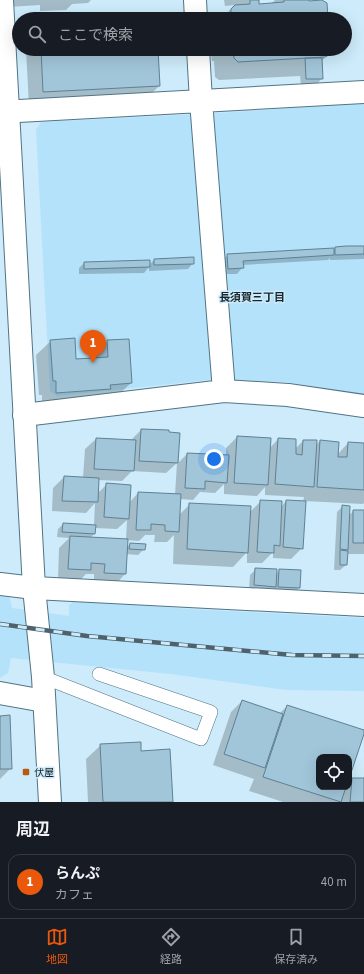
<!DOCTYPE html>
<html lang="ja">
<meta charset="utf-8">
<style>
body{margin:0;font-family:"Source Sans 3","Noto Sans JP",sans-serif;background:#242831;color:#f1f3f6}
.controls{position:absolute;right:12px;bottom:12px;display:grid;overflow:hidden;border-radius:8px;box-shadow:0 4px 16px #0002}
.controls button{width:36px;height:36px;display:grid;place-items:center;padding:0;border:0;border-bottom:1px solid #363941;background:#171b24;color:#f1f3f6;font:20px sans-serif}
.you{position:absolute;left:214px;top:459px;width:14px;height:14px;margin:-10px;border:3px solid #fff;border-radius:50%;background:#1a73e8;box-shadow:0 0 0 6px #1a73e833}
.badge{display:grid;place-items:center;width:26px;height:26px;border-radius:50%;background:#ea580c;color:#fff;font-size:13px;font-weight:700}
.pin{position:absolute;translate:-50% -33px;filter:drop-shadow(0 1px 2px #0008)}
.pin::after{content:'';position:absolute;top:21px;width:14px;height:12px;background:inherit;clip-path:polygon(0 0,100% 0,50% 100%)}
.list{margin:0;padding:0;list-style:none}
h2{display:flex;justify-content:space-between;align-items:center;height:52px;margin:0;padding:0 16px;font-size:17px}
h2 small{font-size:13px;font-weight:400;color:#9ea1a6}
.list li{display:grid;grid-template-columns:26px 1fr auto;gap:12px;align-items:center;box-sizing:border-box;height:56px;margin:0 8px 8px;padding:0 8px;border:1px solid #363941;border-radius:12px}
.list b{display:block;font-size:15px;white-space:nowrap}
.list p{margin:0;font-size:13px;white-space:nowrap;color:#9ea1a6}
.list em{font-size:13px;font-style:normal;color:#9ea1a6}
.icon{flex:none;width:22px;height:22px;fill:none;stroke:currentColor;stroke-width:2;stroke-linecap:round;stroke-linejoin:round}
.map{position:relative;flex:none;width:364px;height:802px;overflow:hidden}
.search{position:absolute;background:#171b24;box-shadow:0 4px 16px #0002;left:12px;right:12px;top:12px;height:44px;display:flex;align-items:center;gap:10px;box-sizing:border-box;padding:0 14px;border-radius:22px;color:#9ea1a6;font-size:15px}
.sheet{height:116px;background:#171b24}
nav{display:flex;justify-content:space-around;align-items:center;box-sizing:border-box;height:56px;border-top:1px solid #363941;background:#171b24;font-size:11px;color:#9ea1a6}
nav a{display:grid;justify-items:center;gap:2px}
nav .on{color:#ea580c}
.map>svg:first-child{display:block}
.built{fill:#b4e2fa}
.shadow{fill:#0003;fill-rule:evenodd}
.building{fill:#a1c6d9;stroke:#5e8193}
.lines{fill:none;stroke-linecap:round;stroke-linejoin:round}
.service-casing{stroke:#517485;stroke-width:14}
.minor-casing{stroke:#517485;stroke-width:24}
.tertiary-casing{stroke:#517485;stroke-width:24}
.service{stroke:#fff;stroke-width:13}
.minor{stroke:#fff;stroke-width:22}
.tertiary{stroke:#fff;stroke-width:22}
.rail-casing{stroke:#4f616b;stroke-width:4.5}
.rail{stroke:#cdebfa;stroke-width:3;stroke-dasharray:9;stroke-linecap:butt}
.poi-dot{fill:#b95a12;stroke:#cdebfa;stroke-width:1.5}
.labels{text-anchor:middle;stroke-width:3;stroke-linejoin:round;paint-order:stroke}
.poi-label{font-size:10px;fill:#17252c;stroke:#cdebfa;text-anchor:start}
.neighbourhood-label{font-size:11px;font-weight:bold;fill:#17252c;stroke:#cdebfa}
</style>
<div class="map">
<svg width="364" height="802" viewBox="0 0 364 802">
<rect width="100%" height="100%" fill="#cdebfa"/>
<path class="built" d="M 364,103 L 364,395 L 286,382 L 209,380 L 57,396 L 50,391 L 36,130 L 41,122 L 218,113 Z
M 0,594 L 9,595 L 12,608 L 69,616 L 69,605 L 76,600 L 189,609 L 364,618 L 364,691 L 286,690 L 171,674 L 11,658 L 8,673 L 0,678 Z"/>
<path class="shadow" d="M 9,0 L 91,0 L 88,3 L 72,4 L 66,10 L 40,11 L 40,5 L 9,7 Z
M 224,0 L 258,0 L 259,5 L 271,4 L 275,0 L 308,0 L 327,19 L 222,19 L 234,5 L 225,6 Z
M 26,49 L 157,49 L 159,86 L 145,100 L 29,106 Z
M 214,49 L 328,49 L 328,54 L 322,61 L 322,78 L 317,84 L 301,85 L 300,76 L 219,80 L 215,77 L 214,61 L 212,61 L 211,53 L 214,50 Z
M 364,247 L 364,259 L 330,260 L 330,258 L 328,260 L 242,265 L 242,268 L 237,274 L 223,274 L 222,260 L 228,255 L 333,251 L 336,248 Z
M 155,259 L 193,263 L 188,269 L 149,271 L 149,267 L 144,273 L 79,274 L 79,268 L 84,263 L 149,265 Z
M 51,341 L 76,360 L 93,359 L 93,356 L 108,341 L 131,383 L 116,397 L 42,407 L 42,395 L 39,395 L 36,355 Z
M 141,430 L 179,434 L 177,464 L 187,454 L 226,456 L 226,448 L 237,437 L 270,448 L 278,439 L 295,449 L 303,441 L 315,446 L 320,441 L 338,454 L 348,443 L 364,444 L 364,503 L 363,504 L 305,501 L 302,548 L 291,559 L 273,558 L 273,552 L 262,563 L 247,563 L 247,552 L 233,567 L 173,564 L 174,535 L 167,542 L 154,542 L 155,535 L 145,535 L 139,541 L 127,540 L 127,547 L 130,544 L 144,549 L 138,555 L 126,554 L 125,574 L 115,585 L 94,583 L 94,574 L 86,574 L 79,581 L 58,580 L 59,548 L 69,538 L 57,537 L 58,529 L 63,524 L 94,526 L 95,503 L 86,513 L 52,511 L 53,488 L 64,477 L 83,478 L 85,449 L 96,439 L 130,441 ZM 177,463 L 175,495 L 138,493 L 129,503 L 107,484 L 97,494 L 98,480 L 122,481 L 132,471 L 166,473 ZM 224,484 L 224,494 L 257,496 L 265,487 L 265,495 L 304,497 L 303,502 L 286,501 L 281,507 L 261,501 L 250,512 L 190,504 L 179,515 L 180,499 L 193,500 L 200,492 L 215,493 ZM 127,520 L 126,540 L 90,538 L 94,534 L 95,528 L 117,529 Z
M 343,506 L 349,516 L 353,511 L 364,511 L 364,554 L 347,554 L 346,565 L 340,570 L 334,570 L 337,512 Z
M 256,569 L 276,574 L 280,570 L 299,588 L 293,594 L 273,592 L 273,588 L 269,592 L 249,591 L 250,575 Z
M 242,701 L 280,713 L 287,706 L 364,731 L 349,776 L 349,757 L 319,757 L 319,787 L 349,787 L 349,782 L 352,779 L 364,779 L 364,802 L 283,802 L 249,791 L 254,779 L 213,765 L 231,712 Z
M 0,717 L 11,768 L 0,779 Z
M 101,745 L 140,752 L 172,802 L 88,802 L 86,759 Z"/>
<path class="building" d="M 250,0 L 259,0 L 259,4 L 284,2 L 284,0 L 309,0 L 309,1 L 322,0 L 327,3 L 328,19 L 231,19 L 231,9 L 235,5 L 250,4 Z
M 41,49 L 158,49 L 160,86 L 43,92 Z
M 233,49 L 329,49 L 329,55 L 325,57 L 238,62 L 234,58 Z
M 305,58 L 322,58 L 323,79 L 306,79 Z
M 346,246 L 364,246 L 364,254 L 335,255 L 335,247 Z
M 334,248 L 334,255 L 243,261 L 244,268 L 228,269 L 227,254 Z
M 194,257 L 194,264 L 154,265 L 154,259 Z
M 150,260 L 150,267 L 84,269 L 84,262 Z
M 75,338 L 76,359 L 108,357 L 107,340 L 129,339 L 132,383 L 110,385 L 111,389 L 56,393 L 56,381 L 53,381 L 50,340 Z
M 141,429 L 169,430 L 169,432 L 180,433 L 178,463 L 139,461 Z
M 237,436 L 271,438 L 268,485 L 234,483 Z
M 96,438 L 136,440 L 134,471 L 94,469 Z
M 278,438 L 296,439 L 296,454 L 302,455 L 303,440 L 317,440 L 314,487 L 275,484 Z
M 320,440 L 339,442 L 338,457 L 347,457 L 348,442 L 364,443 L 364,490 L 317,487 Z
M 187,453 L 229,455 L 227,483 L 205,481 L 205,489 L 185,488 Z
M 64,476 L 99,478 L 98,502 L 62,501 Z
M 106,483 L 131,485 L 129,519 L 104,517 Z
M 138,492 L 181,494 L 179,532 L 165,531 L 165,525 L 151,524 L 151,530 L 136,530 Z
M 260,500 L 282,501 L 280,546 L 274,545 L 274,553 L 257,552 Z
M 286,500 L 306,501 L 303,549 L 283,547 Z
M 189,503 L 251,506 L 248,553 L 187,549 Z
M 342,505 L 350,506 L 348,550 L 340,549 Z
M 353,510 L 364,510 L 364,543 L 353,543 Z
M 63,523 L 96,525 L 95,534 L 62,532 Z
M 70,536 L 128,539 L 126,574 L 104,573 L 105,564 L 91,563 L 91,570 L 68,569 Z
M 130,543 L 146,544 L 145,550 L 129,549 Z
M 340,550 L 348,551 L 347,565 L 340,565 Z
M 255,568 L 277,569 L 276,587 L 254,585 Z
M 279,569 L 301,570 L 300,588 L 278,587 Z
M 242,700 L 283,714 L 265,768 L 224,754 Z
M 287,705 L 364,730 L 364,734 L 349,779 L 349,757 L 319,757 L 319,787 L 346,787 L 341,802 L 263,777 Z
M 10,715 L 12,769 L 0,769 L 0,716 Z
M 141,742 L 141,751 L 170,749 L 173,802 L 103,802 L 100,744 Z
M 352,778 L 364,778 L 364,802 L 350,802 Z"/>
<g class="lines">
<g class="service-casing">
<path id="service" d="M 43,677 L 201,739 L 211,712 L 99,674"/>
</g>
<g class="minor-casing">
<path id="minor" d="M 195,0 L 196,19
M 198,49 L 201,101 L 224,391
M 0,112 L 364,92
M 24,415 L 224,391 L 288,395 L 364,406
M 0,584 L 34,588 L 364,605
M 0,693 L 44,701"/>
</g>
<g class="tertiary-casing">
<path id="tertiary" d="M 2,0 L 34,588 L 43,677 L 50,802"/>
</g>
<use href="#service" class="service"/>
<use href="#minor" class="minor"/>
<use href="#tertiary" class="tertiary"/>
<g class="rail-casing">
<path id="rail" d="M 0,624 L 87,636 L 292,655 L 364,656"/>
</g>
<use href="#rail" class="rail"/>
</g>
<rect class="poi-dot" x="22" y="768" width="8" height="8" rx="2"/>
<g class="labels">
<g class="poi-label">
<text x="34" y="776">伏屋</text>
</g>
<g class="neighbourhood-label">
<text x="252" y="301">長須賀三丁目</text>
</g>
</g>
</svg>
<div class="controls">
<button><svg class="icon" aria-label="locate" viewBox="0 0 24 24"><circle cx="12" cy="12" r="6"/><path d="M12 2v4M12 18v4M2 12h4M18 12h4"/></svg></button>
</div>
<div class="you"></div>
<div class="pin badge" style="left:93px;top:363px">1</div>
<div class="search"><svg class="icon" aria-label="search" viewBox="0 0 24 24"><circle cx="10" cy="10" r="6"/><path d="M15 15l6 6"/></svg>ここで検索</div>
</div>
<section class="sheet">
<h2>周辺<small></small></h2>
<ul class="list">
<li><span class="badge">1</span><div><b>らんぷ</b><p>カフェ</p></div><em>40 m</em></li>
</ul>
</section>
<nav>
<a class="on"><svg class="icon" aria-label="map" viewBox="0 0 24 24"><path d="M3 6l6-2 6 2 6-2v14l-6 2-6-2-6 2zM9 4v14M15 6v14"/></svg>地図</a>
<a><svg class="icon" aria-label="directions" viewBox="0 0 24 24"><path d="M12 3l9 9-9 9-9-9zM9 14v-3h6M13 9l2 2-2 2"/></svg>経路</a>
<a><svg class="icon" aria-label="saved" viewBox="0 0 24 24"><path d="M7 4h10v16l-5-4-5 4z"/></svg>保存済み</a>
</nav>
